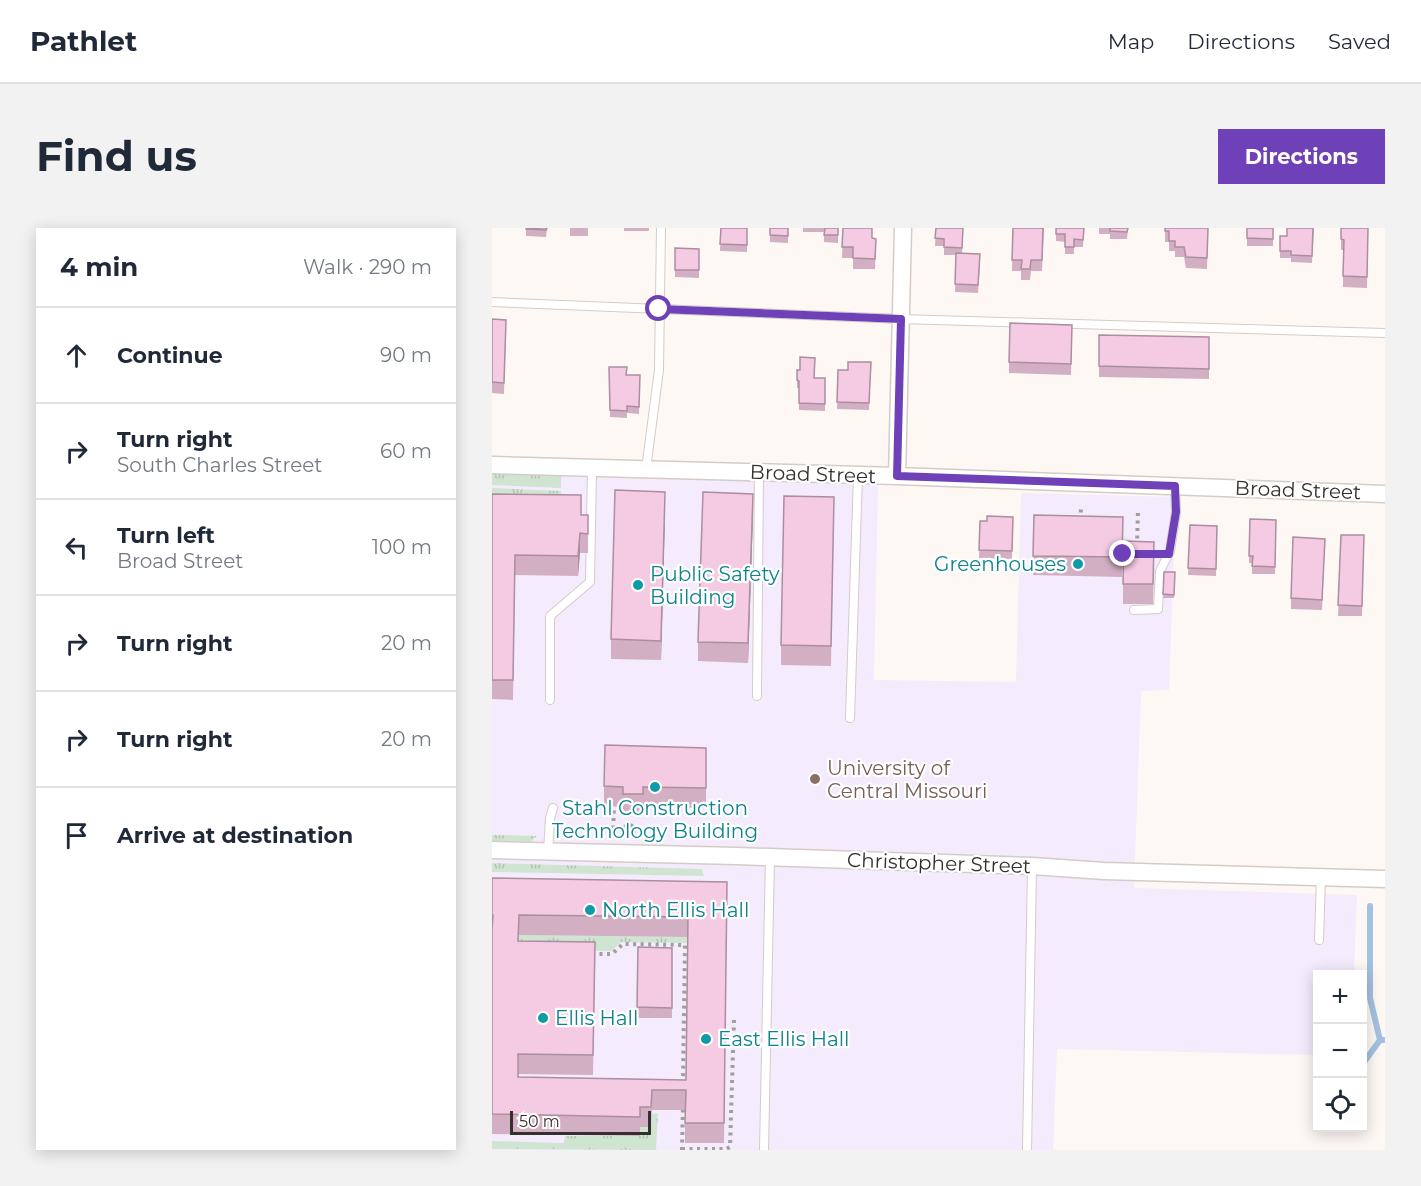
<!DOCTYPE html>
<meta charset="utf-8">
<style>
body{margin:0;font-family:Montserrat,sans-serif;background:#f2f2f3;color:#1f2937}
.controls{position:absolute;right:18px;bottom:18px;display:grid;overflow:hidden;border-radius:0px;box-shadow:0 3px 15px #0003}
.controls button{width:54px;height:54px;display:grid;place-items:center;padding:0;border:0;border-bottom:2px solid #e0e1e3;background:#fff;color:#1f2937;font:30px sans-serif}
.scale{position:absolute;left:18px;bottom:15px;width:141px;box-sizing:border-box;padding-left:6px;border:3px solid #33302d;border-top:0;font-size:16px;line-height:21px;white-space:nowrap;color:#33302d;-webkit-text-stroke:4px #fff;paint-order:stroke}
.stop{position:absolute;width:18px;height:18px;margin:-14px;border:4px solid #6e41b8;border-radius:50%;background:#fff}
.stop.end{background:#6e41b8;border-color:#fff;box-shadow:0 2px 6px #0008}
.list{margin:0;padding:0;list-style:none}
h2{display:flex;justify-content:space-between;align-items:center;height:78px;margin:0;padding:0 24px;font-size:26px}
h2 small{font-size:20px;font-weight:400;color:#747a83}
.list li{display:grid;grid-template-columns:39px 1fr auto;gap:18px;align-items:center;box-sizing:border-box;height:96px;padding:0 24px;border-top:2px solid #e0e1e3}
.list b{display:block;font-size:22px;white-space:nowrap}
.list p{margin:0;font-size:20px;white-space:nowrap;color:#747a83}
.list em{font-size:20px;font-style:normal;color:#747a83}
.icon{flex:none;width:33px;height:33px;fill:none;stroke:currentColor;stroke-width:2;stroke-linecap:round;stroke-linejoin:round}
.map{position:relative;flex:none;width:893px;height:922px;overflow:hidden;border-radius:0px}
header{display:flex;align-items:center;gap:36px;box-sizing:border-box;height:84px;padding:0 30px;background:#fff;border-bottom:2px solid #e0e1e3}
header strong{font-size:28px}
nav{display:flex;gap:33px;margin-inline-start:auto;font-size:21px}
.intro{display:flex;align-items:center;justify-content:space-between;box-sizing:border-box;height:144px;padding:0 36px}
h1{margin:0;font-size:42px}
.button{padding:15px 27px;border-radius:0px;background:#6e41b8;color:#fff;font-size:21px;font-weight:700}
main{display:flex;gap:36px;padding:0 36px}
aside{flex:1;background:#fff;border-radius:0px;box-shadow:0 3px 15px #0003}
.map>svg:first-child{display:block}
.education{fill:#f4ebfc}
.grass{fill:url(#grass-tufts)}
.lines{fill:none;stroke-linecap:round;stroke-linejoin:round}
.stream{stroke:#a3c1e1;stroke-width:6}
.lane-casing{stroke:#d5ccc6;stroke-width:10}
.street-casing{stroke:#d5ccc6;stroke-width:19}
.path{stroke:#a29e9b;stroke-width:4;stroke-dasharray:3 4.5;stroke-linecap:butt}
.lane{stroke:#fff;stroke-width:8}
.street{stroke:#fff;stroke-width:16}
.tree{fill:#8aa48d}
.wall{fill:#d2afc3;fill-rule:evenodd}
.shaded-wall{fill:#ab8e9f}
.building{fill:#f4cbe3;stroke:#ab8e9f;stroke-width:1.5;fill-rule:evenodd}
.route{stroke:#6e41b8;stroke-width:8}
.culture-dot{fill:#0f9aa8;stroke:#fff;stroke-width:2}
.education-dot{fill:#8d6e63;stroke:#fff;stroke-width:2}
.labels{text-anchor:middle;stroke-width:4.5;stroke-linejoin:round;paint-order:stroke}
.street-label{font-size:20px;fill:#33302d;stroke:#fff}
.culture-label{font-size:20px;fill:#0d838f;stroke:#fff;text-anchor:start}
.education-label{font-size:20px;fill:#785e54;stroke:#fff;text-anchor:start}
</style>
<header>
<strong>Pathlet</strong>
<nav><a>Map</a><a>Directions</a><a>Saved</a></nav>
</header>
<div class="intro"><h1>Find us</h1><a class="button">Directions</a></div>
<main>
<aside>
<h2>4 min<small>Walk · 290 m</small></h2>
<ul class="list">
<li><svg class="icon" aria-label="ahead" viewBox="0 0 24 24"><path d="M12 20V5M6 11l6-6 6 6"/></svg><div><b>Continue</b></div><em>90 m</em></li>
<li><svg class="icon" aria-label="right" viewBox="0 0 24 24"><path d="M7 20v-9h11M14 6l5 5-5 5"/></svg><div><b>Turn right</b><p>South Charles Street</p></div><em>60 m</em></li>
<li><svg class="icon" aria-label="left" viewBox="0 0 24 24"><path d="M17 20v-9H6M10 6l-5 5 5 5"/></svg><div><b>Turn left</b><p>Broad Street</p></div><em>100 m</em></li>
<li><svg class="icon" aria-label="right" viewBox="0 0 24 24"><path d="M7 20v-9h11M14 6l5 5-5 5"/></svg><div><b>Turn right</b></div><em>20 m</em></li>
<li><svg class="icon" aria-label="right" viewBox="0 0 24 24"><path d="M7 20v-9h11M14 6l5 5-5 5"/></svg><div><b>Turn right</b></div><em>20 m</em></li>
<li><svg class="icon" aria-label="arrive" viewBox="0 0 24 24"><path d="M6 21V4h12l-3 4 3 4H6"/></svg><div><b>Arrive at destination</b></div></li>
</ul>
</aside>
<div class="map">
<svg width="893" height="922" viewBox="0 0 893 922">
<defs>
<pattern id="grass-tufts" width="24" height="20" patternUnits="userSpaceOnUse" patternTransform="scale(1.5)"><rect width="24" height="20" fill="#cfe5d2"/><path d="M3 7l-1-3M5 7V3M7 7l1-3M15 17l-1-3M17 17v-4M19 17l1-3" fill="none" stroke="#b2c5b5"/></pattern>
</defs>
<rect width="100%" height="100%" fill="#fef8f5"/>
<path class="education" d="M 0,241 L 386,254 L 382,452 L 524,454 L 529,265 L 684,269 L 677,462 L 649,463 L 642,660 L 865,667 L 862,746 L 826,746 L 825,827 L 565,821 L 561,922 L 0,922 Z"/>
<path class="grass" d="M 0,241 L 67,245 L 69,249 L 69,260 L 0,257 Z
M 0,260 L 69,263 L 68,286 L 0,286 Z
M 0,607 L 45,608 L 37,615 L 0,614 Z
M 0,635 L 210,641 L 212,648 L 0,644 Z
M 27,707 L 196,709 L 196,715 L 129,714 L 119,723 L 27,722 Z
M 166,885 L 164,922 L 0,921 L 0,913 L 72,915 L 73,908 L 148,908 L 148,899 L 159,899 L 160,886 Z"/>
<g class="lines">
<path class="stream" d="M 878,678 L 878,770 L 888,812 L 893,812
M 870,837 L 888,812"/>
<g class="lane-casing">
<path id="lane" d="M 0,74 L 409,91 L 893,105
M 154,241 L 167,142 L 169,0
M 642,382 L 666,381 L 668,343 L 678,323 L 684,284 L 683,258
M 265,468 L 267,244
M 58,472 L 58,388 L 98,354 L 100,239
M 358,490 L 366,247
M 56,624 L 58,590 L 61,580
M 827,712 L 829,649
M 272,922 L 278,629
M 535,922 L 540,638"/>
</g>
<g class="street-casing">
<path id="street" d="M 0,237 L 405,248 L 893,266
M 405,248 L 411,0
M 0,622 L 244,628 L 540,638 L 612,643 L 893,651"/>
</g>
<path class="path" d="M 588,292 L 589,281
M 645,318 L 646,282
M 121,608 L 122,578
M 100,726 L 120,726 L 131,716 L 193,717 L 191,855
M 190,921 L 234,921 L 238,919 L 242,792
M 190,922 L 191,878"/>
<use href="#lane" class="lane"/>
<use href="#street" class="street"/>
</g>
<circle class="tree" cx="137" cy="602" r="7"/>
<path class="wall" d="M 34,0 L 55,0 L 54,9 L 34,8 Z
M 78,0 L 96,0 L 96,8 L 78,8 Z
M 132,0 L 157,0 L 157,3 L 132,3 Z
M 229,0 L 255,0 L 255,24 L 228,23 Z
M 278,0 L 296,0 L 296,15 L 278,14 Z
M 311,0 L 346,0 L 346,15 L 332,14 L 332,4 L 311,4 Z
M 351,0 L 380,11 L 384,11 L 383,41 L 361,41 L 361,30 L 350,30 Z
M 444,0 L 471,0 L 470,25 L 488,34 L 486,65 L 463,64 L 464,27 L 452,27 L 452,18 L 443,18 Z
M 521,0 L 552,0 L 550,43 L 539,43 L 538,52 L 529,52 L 529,43 L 520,43 Z
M 564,0 L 592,0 L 591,19 L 582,19 L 582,26 L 573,26 L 573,14 L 564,13 Z
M 607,0 L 636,0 L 635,11 L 618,11 L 618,6 L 607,6 Z
M 673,0 L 716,0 L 715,41 L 694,40 L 692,29 L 683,29 L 683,23 L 677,23 L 677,14 L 673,14 Z
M 755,0 L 781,0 L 781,18 L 755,18 Z
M 822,0 L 820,35 L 799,34 L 799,30 L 788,30 L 788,8 L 795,8 Z
M 849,0 L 876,0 L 875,60 L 851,59 L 851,22 L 849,22 Z
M 183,20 L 207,21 L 207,50 L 183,49 Z
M 0,91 L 14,92 L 12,166 L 0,165 Z
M 580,97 L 579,147 L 517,145 L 517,134 Z
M 607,107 L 717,109 L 717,151 L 607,149 Z
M 379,134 L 377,182 L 345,181 L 346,142 L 356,142 Z
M 117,139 L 134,147 L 148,147 L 147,186 L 135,185 L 135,190 L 118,189 Z
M 305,142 L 322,150 L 333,150 L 333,183 L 307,182 L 307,160 L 305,160 Z
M 0,266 L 89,287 L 96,287 L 96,325 L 88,325 L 86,348 L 23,347 L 21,472 L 0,471 Z
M 342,269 L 339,438 L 289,437 L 289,417 Z
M 173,284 L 169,432 L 119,431 L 119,411 Z
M 261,286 L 256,435 L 206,433 L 206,414 Z
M 521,289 L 520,331 L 487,330 L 488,293 L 495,293 Z
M 758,291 L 784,292 L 783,346 L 760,346 L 760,335 L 757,335 Z
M 698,297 L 725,298 L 724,348 L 696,347 Z
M 849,307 L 872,307 L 870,388 L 846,388 Z
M 631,309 L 630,349 L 541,347 L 541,328 Z
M 833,311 L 830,382 L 799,381 L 799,370 Z
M 662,334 L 661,376 L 631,376 L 631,356 Z
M 672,344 L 683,344 L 682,370 L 671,370 Z
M 214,540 L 214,580 L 151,579 L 151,586 L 131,586 L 131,579 L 112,578 L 112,558 Z
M 0,650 L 235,654 L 232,915 L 193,915 L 193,882 L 160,882 L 159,899 L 148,899 L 148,908 L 0,906 ZM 27,707 L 196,709 L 194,852 L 26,849 L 26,846 L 101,847 L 103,734 L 27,713 Z
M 146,719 L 180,720 L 180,790 L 145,790 Z"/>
<path class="shaded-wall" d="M 173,264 L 173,284 L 169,432 L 169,413 Z
M 261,266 L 261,286 L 256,435 L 256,415 Z
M 88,305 L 88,325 L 86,348 L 86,328 Z"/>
<path class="building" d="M 34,0 L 55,0 L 54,2 L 34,1 Z
M 229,0 L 255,0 L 255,17 L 228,16 Z
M 278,0 L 296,0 L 296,8 L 278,7 Z
M 333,0 L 346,0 L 346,7 L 332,7 Z
M 351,0 L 380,0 L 380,10 L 384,11 L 383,31 L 361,30 L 361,19 L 350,19 Z
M 444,0 L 471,0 L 470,20 L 452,19 L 452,11 L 443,10 Z
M 521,0 L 551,0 L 550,32 L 539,32 L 538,41 L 529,41 L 530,32 L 520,32 Z
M 564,0 L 592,0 L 591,12 L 582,11 L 582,19 L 573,19 L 573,6 L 564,6 Z
M 618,0 L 636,0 L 635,4 L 618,3 Z
M 673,0 L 716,0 L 715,30 L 694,29 L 692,19 L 683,19 L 683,13 L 677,13 L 677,3 L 673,3 Z
M 755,0 L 781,0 L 781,11 L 755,10 Z
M 795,0 L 821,0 L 820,28 L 799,27 L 799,23 L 788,23 L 788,8 L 795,8 Z
M 849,0 L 876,0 L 875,49 L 851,48 L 852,12 L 849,11 Z
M 183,20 L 207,21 L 207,42 L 183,42 Z
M 464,25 L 488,26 L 486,57 L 463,56 Z
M 0,91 L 14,92 L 12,155 L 0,154 Z
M 518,95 L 580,97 L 579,136 L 517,134 Z
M 607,107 L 717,109 L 717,141 L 607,138 Z
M 308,129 L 323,130 L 322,150 L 333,150 L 333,176 L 307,175 L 307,153 L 305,152 L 305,142 L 308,142 Z
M 356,134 L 379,134 L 377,175 L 345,174 L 346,142 L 356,142 Z
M 117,139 L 135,139 L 134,147 L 148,147 L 147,179 L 135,178 L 135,183 L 118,182 Z
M 123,262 L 173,264 L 169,413 L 119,411 Z
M 211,264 L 261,266 L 256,415 L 206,414 Z
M 0,266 L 89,267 L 89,287 L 96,287 L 96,306 L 88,305 L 86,328 L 23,327 L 21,452 L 0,452 Z
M 292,268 L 342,269 L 339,418 L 289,417 Z
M 542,287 L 631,289 L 630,329 L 541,328 Z
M 495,288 L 521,289 L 520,323 L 487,322 L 488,293 L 495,293 Z
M 758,291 L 784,292 L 783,339 L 760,338 L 761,328 L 757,328 Z
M 698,297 L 725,298 L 724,341 L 696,340 Z
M 849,307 L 872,307 L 870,378 L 846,377 Z
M 801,309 L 833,311 L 830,372 L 799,370 Z
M 632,313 L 662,314 L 661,356 L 631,356 Z
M 672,344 L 683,344 L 682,367 L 671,366 Z
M 113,517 L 214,520 L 214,560 L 151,559 L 151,566 L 131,566 L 131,559 L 112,558 Z
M 0,650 L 235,654 L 232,895 L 193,895 L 194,862 L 160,862 L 159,879 L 148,879 L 148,889 L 0,886 L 0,702 L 1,687 L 0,687 ZM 27,687 L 196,689 L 194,852 L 26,849 L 26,826 L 101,827 L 103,714 L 26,713 Z
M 146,719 L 180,720 L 180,780 L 145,779 Z"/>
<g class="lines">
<path class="route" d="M 167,81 L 409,91 L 405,248 L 683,258 L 684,284 L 677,326 L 631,326"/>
</g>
<g class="culture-dot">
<circle cx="586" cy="336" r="6"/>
<circle cx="146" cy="357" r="6"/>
<circle cx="163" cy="559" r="6"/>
<circle cx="98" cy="682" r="6"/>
<circle cx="51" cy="790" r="6"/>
<circle cx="214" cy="811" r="6"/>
</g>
<circle class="education-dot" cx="323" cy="551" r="6"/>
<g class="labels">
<g class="street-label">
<text transform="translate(321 246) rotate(2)" y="7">Broad Street</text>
<text transform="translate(806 262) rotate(2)" y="7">Broad Street</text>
<text transform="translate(447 635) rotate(2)" y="7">Christopher Street</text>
</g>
<g class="culture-label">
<text x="574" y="343" text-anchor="end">Greenhouses</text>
<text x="158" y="353">Public Safety<tspan x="158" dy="23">Building</tspan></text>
<text x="163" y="587" text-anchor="middle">Stahl Construction<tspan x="163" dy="23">Technology Building</tspan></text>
<text x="110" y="689">North Ellis Hall</text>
<text x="63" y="797">Ellis Hall</text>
<text x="226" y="818">East Ellis Hall</text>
</g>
<g class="education-label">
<text x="335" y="547">University of<tspan x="335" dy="23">Central Missouri</tspan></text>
</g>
</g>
</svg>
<div class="controls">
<button>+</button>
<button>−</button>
<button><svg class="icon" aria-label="locate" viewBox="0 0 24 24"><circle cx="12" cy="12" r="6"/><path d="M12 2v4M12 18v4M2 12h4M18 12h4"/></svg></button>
</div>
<div class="scale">50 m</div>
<div class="stop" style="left:167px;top:81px"></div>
<div class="stop end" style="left:631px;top:326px"></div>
</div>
</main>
